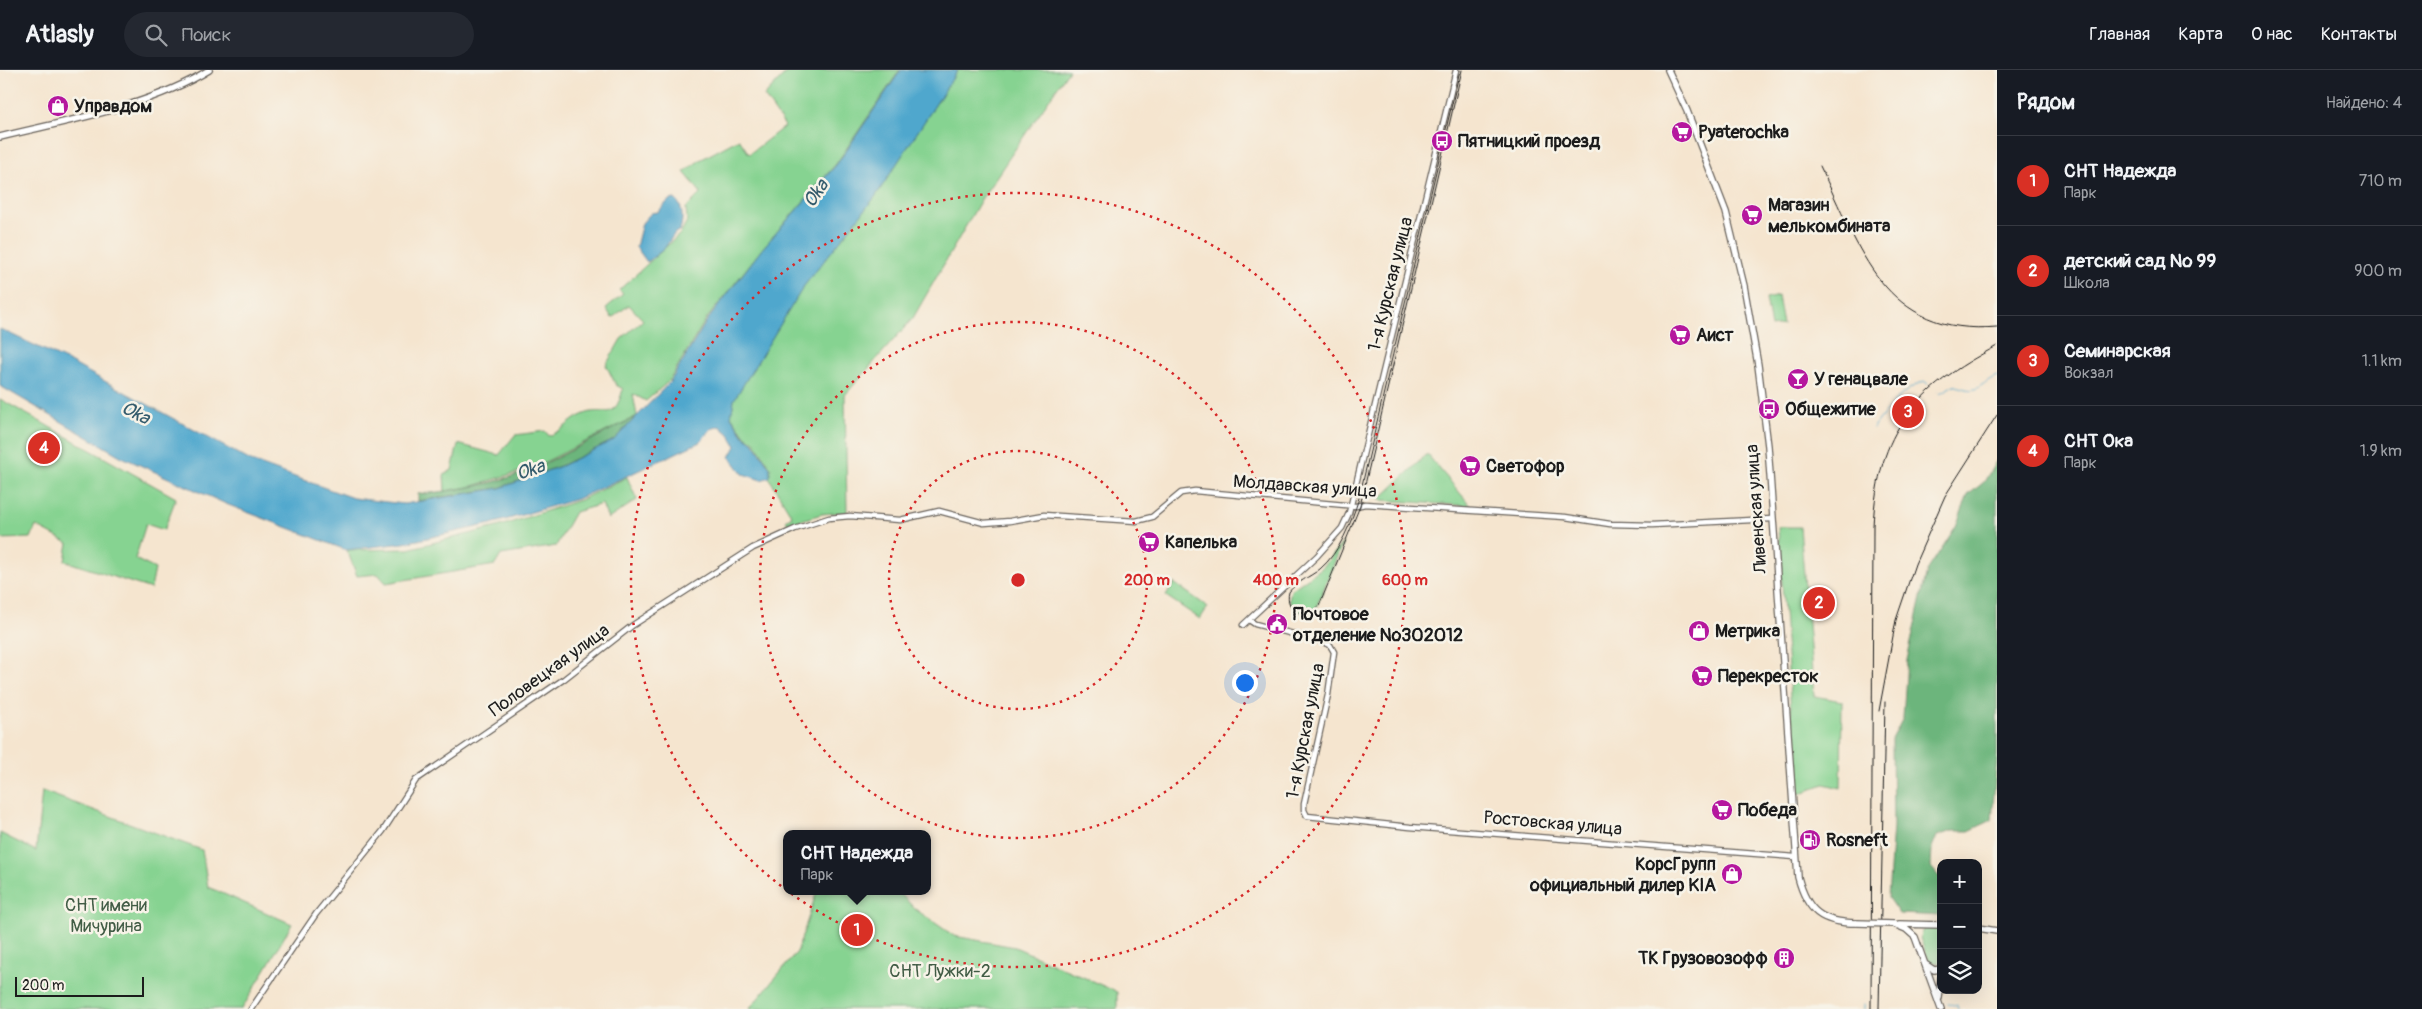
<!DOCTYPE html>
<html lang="ru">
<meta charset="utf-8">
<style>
body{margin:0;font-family:Pangolin,sans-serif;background:#242831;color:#f1f3f6}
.controls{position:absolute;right:15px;bottom:15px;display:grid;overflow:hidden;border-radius:10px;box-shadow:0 5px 20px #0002}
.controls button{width:45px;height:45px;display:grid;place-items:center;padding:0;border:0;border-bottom:1px solid #363941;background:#171b24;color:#f1f3f6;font:25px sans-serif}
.scale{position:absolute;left:15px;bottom:12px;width:129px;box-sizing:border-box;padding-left:5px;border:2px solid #1c1c1c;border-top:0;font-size:14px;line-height:18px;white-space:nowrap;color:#1c1c1c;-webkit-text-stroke:4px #f7f3e8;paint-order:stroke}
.you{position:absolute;left:1244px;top:612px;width:18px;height:18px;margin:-12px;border:4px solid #fff;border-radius:50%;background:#1a73e8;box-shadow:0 0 0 8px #1a73e833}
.badge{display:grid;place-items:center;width:32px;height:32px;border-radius:50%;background:#d93025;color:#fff;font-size:16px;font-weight:700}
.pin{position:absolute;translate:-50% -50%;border:2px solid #fff;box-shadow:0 1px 5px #0006}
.popup{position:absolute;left:783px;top:760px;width:148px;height:65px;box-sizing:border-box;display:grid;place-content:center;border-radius:10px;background:#171b24;filter:drop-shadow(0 1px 4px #0005);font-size:16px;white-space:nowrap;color:#9ea1a6}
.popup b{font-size:19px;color:#f1f3f6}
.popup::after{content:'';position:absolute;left:50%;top:100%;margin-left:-10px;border:10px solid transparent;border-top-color:#171b24}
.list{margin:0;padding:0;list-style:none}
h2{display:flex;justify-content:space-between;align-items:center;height:65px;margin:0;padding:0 20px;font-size:21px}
h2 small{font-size:16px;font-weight:400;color:#9ea1a6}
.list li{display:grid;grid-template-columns:32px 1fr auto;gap:15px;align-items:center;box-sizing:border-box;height:90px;padding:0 20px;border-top:1px solid #363941}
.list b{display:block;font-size:19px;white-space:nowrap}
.list p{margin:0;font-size:16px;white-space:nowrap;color:#9ea1a6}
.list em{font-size:16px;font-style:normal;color:#9ea1a6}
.icon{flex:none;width:28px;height:28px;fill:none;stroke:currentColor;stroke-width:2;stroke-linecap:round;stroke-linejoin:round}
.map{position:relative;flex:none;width:1997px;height:939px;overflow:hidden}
header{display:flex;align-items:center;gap:30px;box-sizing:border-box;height:70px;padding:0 25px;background:#171b24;border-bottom:1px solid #363941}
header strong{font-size:24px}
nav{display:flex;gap:28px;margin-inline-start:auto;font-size:18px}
.search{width:350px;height:45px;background:#242831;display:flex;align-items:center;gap:12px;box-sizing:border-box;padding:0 18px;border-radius:28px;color:#9ea1a6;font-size:19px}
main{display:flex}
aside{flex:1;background:#171b24}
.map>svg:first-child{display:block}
.green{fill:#86d391;stroke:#517856}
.forest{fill:#6cb57b;stroke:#44684c}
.water{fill:#50a7cd;stroke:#366274}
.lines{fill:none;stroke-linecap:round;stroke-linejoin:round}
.stream{stroke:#50a7cd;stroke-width:1}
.minor-casing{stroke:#68625b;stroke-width:7}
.major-casing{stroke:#68625b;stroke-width:8}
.minor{stroke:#fff;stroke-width:4.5}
.major{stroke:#fff;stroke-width:5.5}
.tram{stroke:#1c1c1c;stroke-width:1}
.rail{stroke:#1c1c1c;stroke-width:1}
.major-bridge-casing{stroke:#68625b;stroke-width:8;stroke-linecap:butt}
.major-bridge{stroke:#fff;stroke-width:5.5}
.ring{fill:none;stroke:#d62828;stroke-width:2.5;stroke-dasharray:2.5 5}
.labels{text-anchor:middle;stroke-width:5;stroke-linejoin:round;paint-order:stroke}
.poi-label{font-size:18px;font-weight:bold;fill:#1c1c1c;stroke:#f7f3e8;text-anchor:start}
.street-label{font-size:18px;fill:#1c1c1c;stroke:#f7f3e8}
.park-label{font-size:18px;fill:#415c45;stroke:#f7f3e8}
.water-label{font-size:19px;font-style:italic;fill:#335b6c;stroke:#f7f3e8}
.centre{fill:#d62828;stroke:#f7f3e8;stroke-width:2.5}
.ring-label{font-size:15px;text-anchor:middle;font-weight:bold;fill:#d62828;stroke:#f7f3e8;stroke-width:5;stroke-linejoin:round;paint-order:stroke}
</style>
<header>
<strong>Atlasly</strong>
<div class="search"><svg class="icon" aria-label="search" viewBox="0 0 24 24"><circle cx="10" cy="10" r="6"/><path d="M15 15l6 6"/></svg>Поиск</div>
<nav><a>Главная</a><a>Карта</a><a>О нас</a><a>Контакты</a></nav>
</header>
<main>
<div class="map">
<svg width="1997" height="939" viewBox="0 0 1997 939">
<rect width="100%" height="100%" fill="#f7f3e8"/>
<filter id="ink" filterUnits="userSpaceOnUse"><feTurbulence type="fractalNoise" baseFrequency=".02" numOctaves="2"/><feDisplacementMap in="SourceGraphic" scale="10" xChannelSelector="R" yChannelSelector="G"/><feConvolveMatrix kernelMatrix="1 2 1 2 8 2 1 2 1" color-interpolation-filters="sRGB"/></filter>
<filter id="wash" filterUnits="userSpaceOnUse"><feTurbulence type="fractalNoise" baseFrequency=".0096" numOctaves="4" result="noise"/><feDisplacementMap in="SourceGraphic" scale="20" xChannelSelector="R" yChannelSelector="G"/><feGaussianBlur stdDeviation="1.12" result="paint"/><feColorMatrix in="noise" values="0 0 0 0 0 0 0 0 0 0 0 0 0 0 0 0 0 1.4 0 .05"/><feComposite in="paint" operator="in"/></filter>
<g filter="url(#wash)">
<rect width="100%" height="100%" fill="#f5e5cf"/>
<path class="green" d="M 789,0 L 900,0 L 836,94 L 762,179 L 705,251 L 669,311 L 646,331 L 633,324 L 637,346 L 535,397 L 473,416 L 445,421 L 444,405 L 452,400 L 458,374 L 499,385 L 515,365 L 545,361 L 549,366 C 564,360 570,350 582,345 C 605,334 613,356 623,319 L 616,315 L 606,295 L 621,269 L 643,250 L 629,235 L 612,248 L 606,238 L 623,224 L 619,220 L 680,164 L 687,151 L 686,138 L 701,123 L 684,102 L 700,90 L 739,69 L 749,84 L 785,56 L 764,26 Z
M 958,0 L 1069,0 L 982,128 L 913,248 L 845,325 L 847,442 L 822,444 L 788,454 L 786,450 L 792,446 L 769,408 L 771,398 L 754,371 L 746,367 L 731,346 L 734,330 L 804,216 L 875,127 Z
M 1778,226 L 1783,255 L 1771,257 L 1766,229 Z
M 0,329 L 176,428 L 164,460 L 146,454 L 135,489 L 155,499 L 151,519 L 65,491 L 68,473 L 36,456 L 31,468 L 0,469 Z
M 1427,384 L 1471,436 L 1379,430 Z
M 627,407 L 637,430 L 608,449 L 602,434 L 575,442 L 556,476 L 501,485 L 495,495 L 386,513 L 378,504 L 357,506 L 347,480 L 408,479 L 497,457 L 580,430 Z
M 1778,457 L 1800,457 L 1814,626 L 1842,631 L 1841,718 L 1824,714 L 1799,724 L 1796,711 Z
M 1343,472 L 1316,538 L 1305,543 L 1295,540 L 1289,530 L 1291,520 L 1323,497 Z
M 1174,513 L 1208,537 L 1200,549 L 1166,526 Z
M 42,721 L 202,780 L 208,817 L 292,854 L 242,939 L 0,939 L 0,763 L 36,781 Z
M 817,821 L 898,821 L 915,839 L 954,866 L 1015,877 L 1117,922 L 1117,939 L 749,939 L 797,882 Z
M 1927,858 L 1941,858 L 1940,893 L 1929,892 L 1920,868 L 1921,861 Z"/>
<path class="forest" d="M 636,347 L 614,370 L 560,396 L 499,418 L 418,431 L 418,424 C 457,421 500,413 537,397 C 571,382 603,363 636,347 Z
M 1997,390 L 1997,686 L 1992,750 L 1969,761 L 1952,761 L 1937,766 L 1932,777 L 1931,797 L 1941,809 L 1941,846 L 1899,844 L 1888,828 L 1893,756 L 1892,669 L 1903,648 L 1907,590 L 1927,501 L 1956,456 L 1968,425 L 1984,412 Z"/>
<path class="water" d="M 901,0 L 958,0 L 875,127 L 804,216 L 734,330 L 731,347 L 745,367 L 753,372 L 770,398 L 770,407 L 761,410 L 743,404 L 730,387 L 736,376 L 729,364 L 720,356 L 711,359 L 700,372 L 577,429 L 491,454 L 404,473 L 346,480 L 226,434 L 122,387 L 0,316 L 0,259 L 68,291 L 251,391 L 353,428 L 404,434 L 500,418 L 561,396 L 614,370 L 670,312 L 706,252 L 762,179 L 837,94 Z
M 675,129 C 684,137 683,150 680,160 L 675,163 L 664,179 L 647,192 L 636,177 L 642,153 L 651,143 L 658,142 L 669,130 Z"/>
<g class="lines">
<path class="stream" d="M 1937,321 L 1940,323 L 1954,315 C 1980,326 1976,315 1997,306
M 1873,358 C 1888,339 1901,320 1924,311 L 1929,315
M 1864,934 L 1864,939
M 1948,934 L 1957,935 L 1958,939"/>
</g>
</g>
<g filter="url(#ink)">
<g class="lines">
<g class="minor-casing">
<path id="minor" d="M 1249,550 L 1255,554 L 1324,572 L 1330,575 L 1334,582 L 1328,625 L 1304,734 L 1304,740 L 1307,746 L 1410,757 L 1795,787
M 1243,555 L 1317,486 L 1342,458 L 1349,443 L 1456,0
M 251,939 L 316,844 L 383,761 L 416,710 L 564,609 L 633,555 L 753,478 L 795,459 L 829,448 L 850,446 L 900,450 L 939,441 L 984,453 L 1010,451 L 1044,445 L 1136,451 L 1152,447 L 1181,423 L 1195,421 L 1356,436 L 1365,434 L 1565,447 L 1610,454 L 1652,455 L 1772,449"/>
</g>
<g class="major-casing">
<path id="major" d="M 1668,0 L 1687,41 L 1726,142 L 1744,216 L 1758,295 L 1768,376 L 1798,807 C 1807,841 1821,853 1857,853
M 0,67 C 69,50 149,37 209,0
M 1894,854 L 1906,859 L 1915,867 L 1941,939
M 1899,854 L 1941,855
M 1978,858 L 1997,861
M 1925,894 L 1934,900 L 1941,899
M 1939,928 L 1941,908"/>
</g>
<use href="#minor" class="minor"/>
<use href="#major" class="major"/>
<path class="tram" d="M 1460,0 L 1359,428 C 1351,453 1340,482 1320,499 C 1310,507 1296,512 1289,522 C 1284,541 1307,552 1319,536 L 1360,436 L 1462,0"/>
<path class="rail" d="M 1820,96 C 1860,179 1884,267 1997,257
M 1879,641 L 1896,550 L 1915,494 L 1945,426 L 1997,345
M 1871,939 L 1873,456 C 1878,360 1914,320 1997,276
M 1879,939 L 1885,632"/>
<g class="major-bridge-casing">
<path id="major-bridge" d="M 1857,853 L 1894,854"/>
</g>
<use href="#major-bridge" class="major-bridge"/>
</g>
</g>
<g class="ring">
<circle cx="1018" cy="510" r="129"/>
<circle cx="1018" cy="510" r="258"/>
<circle cx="1018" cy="510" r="387"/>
</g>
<defs>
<g id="shop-disc" transform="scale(1.125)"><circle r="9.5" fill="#b5179e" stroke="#f7f3e8"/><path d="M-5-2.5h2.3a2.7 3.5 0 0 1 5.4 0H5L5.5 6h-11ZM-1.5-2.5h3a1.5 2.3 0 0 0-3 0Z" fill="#fff"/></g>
<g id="supermarket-disc" transform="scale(1.125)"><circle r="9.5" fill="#b5179e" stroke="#f7f3e8"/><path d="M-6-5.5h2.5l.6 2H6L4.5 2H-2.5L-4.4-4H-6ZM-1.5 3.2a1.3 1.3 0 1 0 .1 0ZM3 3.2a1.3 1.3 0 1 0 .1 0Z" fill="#fff"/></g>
<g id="bus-disc" transform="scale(1.125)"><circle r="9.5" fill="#b5179e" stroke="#f7f3e8"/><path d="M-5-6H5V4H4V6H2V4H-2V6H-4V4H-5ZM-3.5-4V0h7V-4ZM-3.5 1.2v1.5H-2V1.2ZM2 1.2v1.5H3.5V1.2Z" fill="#fff"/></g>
<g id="bar-disc" transform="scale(1.125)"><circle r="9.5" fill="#b5179e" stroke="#f7f3e8"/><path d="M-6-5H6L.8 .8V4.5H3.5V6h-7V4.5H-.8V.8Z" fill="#fff"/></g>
<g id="civic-disc" transform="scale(1.125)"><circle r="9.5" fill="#b5179e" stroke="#f7f3e8"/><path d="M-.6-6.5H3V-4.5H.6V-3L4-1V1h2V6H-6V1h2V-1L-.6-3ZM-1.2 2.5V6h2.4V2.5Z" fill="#fff"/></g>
<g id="fuel-disc" transform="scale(1.125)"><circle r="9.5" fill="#b5179e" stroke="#f7f3e8"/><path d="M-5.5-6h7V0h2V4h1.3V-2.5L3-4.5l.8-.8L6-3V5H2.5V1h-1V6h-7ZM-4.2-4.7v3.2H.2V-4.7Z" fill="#fff"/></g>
<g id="building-disc" transform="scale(1.125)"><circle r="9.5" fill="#b5179e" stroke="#f7f3e8"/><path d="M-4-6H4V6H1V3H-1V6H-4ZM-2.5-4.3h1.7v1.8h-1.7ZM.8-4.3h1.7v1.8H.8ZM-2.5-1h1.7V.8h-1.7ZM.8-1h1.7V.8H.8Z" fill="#fff"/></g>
</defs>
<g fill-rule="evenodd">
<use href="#shop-disc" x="58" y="36"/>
<use href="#supermarket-disc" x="1682" y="62"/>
<use href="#bus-disc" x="1442" y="71"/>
<use href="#supermarket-disc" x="1752" y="145"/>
<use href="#supermarket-disc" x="1680" y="265"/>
<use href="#bar-disc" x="1798" y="309"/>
<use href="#bus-disc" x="1769" y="339"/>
<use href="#supermarket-disc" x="1470" y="396"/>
<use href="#supermarket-disc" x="1149" y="472"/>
<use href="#civic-disc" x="1277" y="554"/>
<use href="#shop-disc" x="1699" y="561"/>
<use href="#supermarket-disc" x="1702" y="606"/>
<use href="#supermarket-disc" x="1722" y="740"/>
<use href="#fuel-disc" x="1810" y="770"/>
<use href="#shop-disc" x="1732" y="804"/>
<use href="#building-disc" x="1784" y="888"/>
</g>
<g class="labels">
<g class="poi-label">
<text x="74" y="42">Управдом</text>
<text x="1698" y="68">Pyaterochka</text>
<text x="1458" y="77">Пятницкий проезд</text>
<text x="1768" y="141">Магазин<tspan x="1768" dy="21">мелькомбината</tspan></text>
<text x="1696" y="271">Аист</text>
<text x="1814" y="315">У генацвале</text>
<text x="1785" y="345">Общежитие</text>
<text x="1486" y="402">Светофор</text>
<text x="1165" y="478">Капелька</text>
<text x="1293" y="550">Почтовое<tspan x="1293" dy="21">отделение №302012</tspan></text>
<text x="1715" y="567">Метрика</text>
<text x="1718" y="612">Перекресток</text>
<text x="1738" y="746">Победа</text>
<text x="1826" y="776">Rosneft</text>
<text x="1716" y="800" text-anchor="end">КорсГрупп<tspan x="1716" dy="21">официальный дилер KIA</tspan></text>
<text x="1768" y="894" text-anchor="end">ТК Грузовозофф</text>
</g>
<g class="street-label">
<text transform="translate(1390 214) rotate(-76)" y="6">1-я Курская улица</text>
<text transform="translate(1305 416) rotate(4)" y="6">Молдавская улица</text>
<text transform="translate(1756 439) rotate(-94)" y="6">Ливенская улица</text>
<text transform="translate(549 600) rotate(-36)" y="6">Половецкая улица</text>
<text transform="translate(1305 661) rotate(-79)" y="6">1-я Курская улица</text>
<text transform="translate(1553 753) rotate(5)" y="6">Ростовская улица</text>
</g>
<g class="park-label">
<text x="106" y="841">СНТ имени<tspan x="106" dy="21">Мичурина</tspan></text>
<text x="940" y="907">СНТ Лужки-2</text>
</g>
<g class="water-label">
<text transform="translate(815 123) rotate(-56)" y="7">Oka</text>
<text transform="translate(136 342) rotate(27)" y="7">Oka</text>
<text transform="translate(530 399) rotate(-19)" y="7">Oka</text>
</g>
</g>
<circle cx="1018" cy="510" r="8" class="centre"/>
<g class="ring-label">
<text x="1147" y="515">200 m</text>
<text x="1276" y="515">400 m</text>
<text x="1405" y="515">600 m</text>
</g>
</svg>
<div class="controls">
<button>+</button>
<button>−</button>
<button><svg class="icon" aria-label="layers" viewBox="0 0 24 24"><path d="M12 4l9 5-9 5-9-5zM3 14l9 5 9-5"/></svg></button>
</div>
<div class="scale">200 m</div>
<div class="you"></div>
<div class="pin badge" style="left:857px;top:860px">1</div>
<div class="popup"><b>СНТ Надежда</b>Парк</div>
<div class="pin badge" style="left:1819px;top:533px">2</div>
<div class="pin badge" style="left:1908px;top:342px">3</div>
<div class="pin badge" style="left:44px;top:378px">4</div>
</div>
<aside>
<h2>Рядом<small>Найдено: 4</small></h2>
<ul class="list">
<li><span class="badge">1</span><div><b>СНТ Надежда</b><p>Парк</p></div><em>710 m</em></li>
<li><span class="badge">2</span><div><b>детский сад № 99</b><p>Школа</p></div><em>900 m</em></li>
<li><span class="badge">3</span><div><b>Семинарская</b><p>Вокзал</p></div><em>1.1 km</em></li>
<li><span class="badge">4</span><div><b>СНТ Ока</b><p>Парк</p></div><em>1.9 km</em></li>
</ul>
</aside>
</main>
